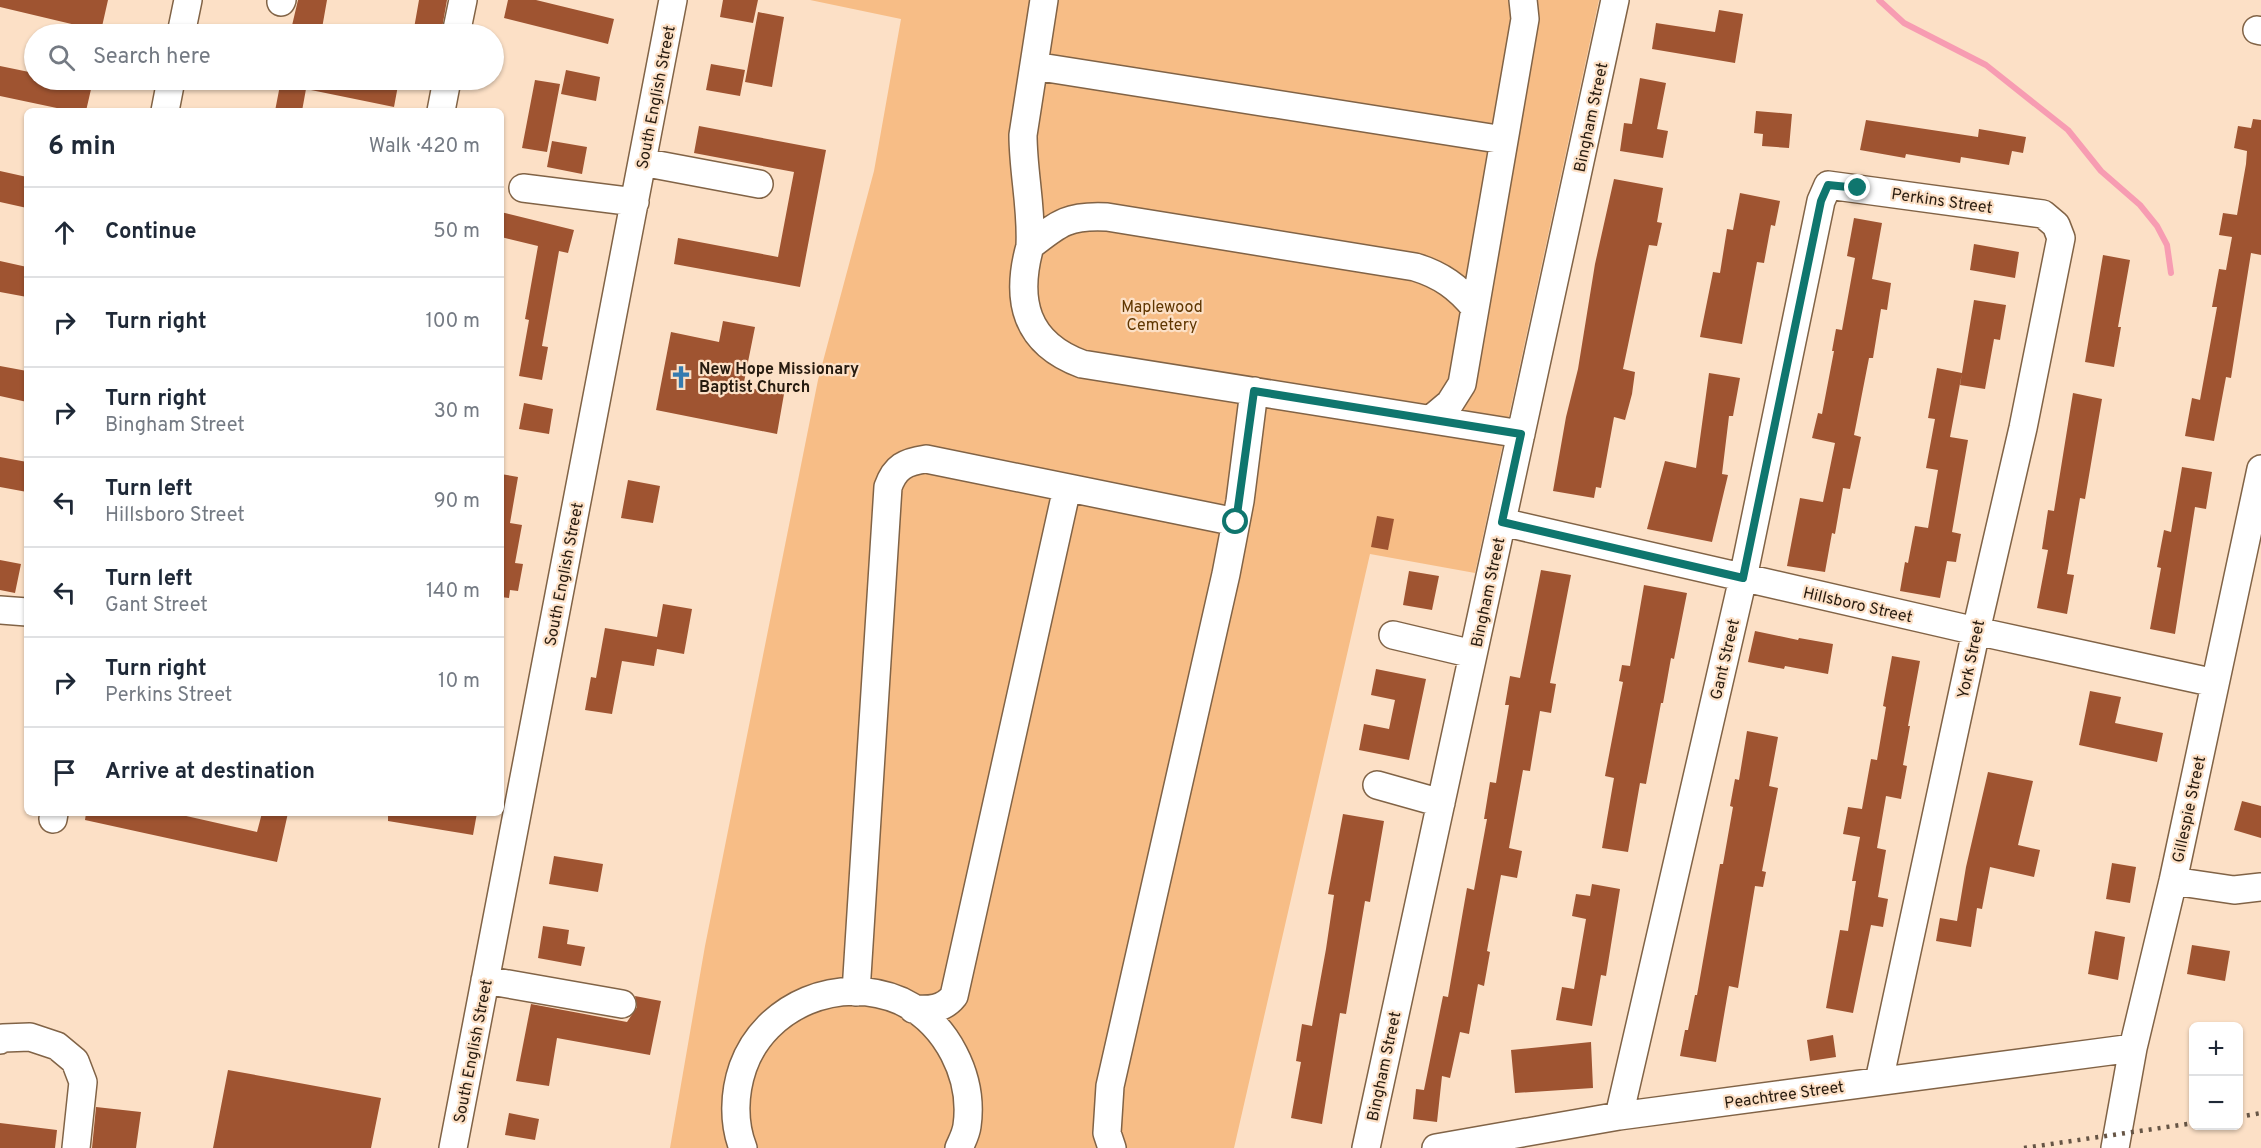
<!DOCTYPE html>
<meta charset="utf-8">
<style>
body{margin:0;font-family:Overpass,sans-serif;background:#f6f6f7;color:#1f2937}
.controls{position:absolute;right:18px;bottom:18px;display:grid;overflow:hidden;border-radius:9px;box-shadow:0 2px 4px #0004}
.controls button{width:54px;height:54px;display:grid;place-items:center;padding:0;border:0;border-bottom:2px solid #e0e1e3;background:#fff;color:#1f2937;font:30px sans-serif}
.stop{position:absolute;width:18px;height:18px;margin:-14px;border:4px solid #0f766e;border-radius:50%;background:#fff}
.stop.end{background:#0f766e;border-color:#fff;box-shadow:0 2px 6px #0008}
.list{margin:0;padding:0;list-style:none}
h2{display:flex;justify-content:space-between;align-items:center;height:78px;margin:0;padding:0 24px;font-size:26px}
h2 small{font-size:20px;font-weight:400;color:#747a83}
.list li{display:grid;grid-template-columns:39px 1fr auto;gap:18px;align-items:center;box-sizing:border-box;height:90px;padding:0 24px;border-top:2px solid #e0e1e3}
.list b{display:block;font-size:22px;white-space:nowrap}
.list p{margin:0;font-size:20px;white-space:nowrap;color:#747a83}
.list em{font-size:20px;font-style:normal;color:#747a83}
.icon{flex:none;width:33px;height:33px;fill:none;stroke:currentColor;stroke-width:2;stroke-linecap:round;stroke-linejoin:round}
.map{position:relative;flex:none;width:2261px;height:1148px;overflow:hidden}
.search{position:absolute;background:#fff;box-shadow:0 2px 4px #0004;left:24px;top:24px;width:480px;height:66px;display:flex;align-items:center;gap:15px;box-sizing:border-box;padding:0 21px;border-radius:33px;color:#747a83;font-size:22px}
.panel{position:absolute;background:#fff;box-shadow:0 2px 4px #0004;left:24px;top:108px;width:480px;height:708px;border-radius:9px}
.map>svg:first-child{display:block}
.green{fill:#f7bd86}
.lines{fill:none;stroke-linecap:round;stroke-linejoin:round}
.stream{stroke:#f79cb2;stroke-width:6}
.building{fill:#9f5431}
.minor-casing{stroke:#816346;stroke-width:30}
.minor{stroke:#fff;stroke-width:27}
.rail{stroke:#665545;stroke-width:4.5;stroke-dasharray:3 6;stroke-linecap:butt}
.route{stroke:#0f766e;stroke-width:8}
.labels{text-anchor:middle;stroke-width:4.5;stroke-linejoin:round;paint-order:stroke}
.street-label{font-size:16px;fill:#271b0f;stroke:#fce0c6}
.park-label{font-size:16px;fill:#5f3600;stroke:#fce0c6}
.poi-label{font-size:16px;font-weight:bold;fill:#271b0f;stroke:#fce0c6;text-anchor:start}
</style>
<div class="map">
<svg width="2261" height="1148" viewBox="0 0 2261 1148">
<rect width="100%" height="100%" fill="#fce0c6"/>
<path class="green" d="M 810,0 L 1599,0 L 1475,573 L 1370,554 L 1234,1148 L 670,1148 L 705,946 L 818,380 L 874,171 L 901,19 Z"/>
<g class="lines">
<path class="stream" d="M 1879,0 L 1904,23 L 1986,65 L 2068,130 L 2101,171 L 2140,205 L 2157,226 L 2167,245 L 2171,273"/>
</g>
<path class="building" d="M 0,0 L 108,0 L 101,31 L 0,7 Z
M 298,0 L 327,0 L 321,34 L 290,34 Z
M 419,0 L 447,0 L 441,34 L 413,34 Z
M 508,0 L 536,0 L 614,19 L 608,44 L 504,18 Z
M 723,0 L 758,0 L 753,23 L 720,17 Z
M 1719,10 L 1743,14 L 1735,63 L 1652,49 L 1656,23 L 1715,32 Z
M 758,12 L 784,17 L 772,87 L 745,82 Z
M 711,64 L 745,70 L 740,96 L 706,90 Z
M 0,66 L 34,73 L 34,80 L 64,80 L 92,85 L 86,111 L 71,111 L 0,96 Z
M 566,70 L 600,77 L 596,101 L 561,94 Z
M 1640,78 L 1666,83 L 1657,129 L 1668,131 L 1663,158 L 1620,151 L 1624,123 L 1632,124 Z
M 281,80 L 399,80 L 394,107 L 306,89 L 302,111 L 275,111 Z
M 535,80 L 560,84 L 547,152 L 522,148 Z
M 1756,111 L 1792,114 L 1789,148 L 1762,146 L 1763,134 L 1754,133 Z
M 2253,119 L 2261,120 L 2261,255 L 2251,253 L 2231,378 L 2226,377 L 2214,441 L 2185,436 L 2192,398 L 2200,400 L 2217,307 L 2212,307 L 2219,269 L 2226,270 L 2232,237 L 2219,235 L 2223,213 L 2237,215 L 2246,164 L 2247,151 L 2234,148 L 2238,126 L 2251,128 Z
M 1866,120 L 1978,137 L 1979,129 L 2026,137 L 2023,153 L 2012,151 L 2009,165 L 1961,157 L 1960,163 L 1906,154 L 1905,158 L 1860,150 Z
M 699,126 L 826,150 L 800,287 L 674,264 L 678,238 L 778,257 L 794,172 L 694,153 Z
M 552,141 L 587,147 L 582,174 L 547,167 Z
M 0,171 L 27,177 L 27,208 L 0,202 Z
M 1614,179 L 1663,188 L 1657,222 L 1662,223 L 1657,246 L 1649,245 L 1623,369 L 1635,372 L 1632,394 L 1625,420 L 1614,417 L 1601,488 L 1596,487 L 1594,498 L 1553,491 L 1566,417 L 1578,369 L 1595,264 Z
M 1740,193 L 1780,201 L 1775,226 L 1771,225 L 1764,263 L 1757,262 L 1742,344 L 1700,337 L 1713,272 L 1720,273 L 1727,229 L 1733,230 Z
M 501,212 L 574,230 L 568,253 L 559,251 L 542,346 L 548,347 L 542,380 L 519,376 L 529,320 L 525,319 L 538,246 L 501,237 Z
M 1854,218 L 1882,223 L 1872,279 L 1891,283 L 1887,310 L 1881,309 L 1873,358 L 1869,358 L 1854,435 L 1861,437 L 1850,489 L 1843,488 L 1835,534 L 1832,533 L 1825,572 L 1787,566 L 1800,498 L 1823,502 L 1835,443 L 1812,438 L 1818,413 L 1822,414 L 1834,351 L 1832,351 L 1836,329 L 1842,330 L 1855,258 L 1847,256 Z
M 1974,244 L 2019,252 L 2015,278 L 1970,270 Z
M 2103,255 L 2130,260 L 2118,327 L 2121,327 L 2114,367 L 2085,362 Z
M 0,261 L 27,267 L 27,297 L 0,292 Z
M 1974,300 L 2006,305 L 2000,340 L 1994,339 L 1985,389 L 1960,385 Z
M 723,321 L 755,327 L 743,387 L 784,394 L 777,434 L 656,410 L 671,332 L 719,342 Z
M 0,366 L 27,371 L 27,402 L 0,396 Z
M 1937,368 L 1962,373 L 1950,437 L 1968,440 L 1952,532 L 1961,534 L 1956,562 L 1947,561 L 1940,598 L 1900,591 L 1905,562 L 1908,563 L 1915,526 L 1928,528 L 1938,470 L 1926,468 L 1935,419 L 1928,418 Z
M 1709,373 L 1740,378 L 1733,416 L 1729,416 L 1722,474 L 1728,475 L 1712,542 L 1647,529 L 1665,461 L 1696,468 Z
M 2073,393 L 2102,399 L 2085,499 L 2080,498 L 2067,574 L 2074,575 L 2067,614 L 2037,608 L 2048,550 L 2042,549 L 2048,510 L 2054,511 Z
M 524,403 L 553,409 L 549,434 L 519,429 Z
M 0,457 L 27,462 L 27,492 L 0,487 Z
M 2182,467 L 2212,472 L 2206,509 L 2195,507 L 2175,634 L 2150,629 L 2161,568 L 2157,567 L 2164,530 L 2171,532 Z
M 501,474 L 518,477 L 510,523 L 522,525 L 515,563 L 523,564 L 518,591 L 510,590 L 509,598 L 501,597 Z
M 628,480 L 660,486 L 653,523 L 621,518 Z
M 1377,516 L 1394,519 L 1388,550 L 1371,547 Z
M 0,560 L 21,564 L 15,593 L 0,590 Z
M 1541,570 L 1571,575 L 1550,683 L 1556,684 L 1551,713 L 1540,711 L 1530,771 L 1523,770 L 1509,848 L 1522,851 L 1517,878 L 1501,875 L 1487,951 L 1490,952 L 1484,986 L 1478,984 L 1469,1034 L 1460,1032 L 1450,1078 L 1442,1076 L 1437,1122 L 1413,1119 L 1416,1089 L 1424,1090 L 1443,996 L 1448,997 L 1467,888 L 1474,890 L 1487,819 L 1484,819 L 1490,782 L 1496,783 L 1509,705 L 1505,705 L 1510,676 L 1520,678 Z
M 1409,571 L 1439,576 L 1432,610 L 1403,605 Z
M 1644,585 L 1687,593 L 1674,659 L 1671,658 L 1663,703 L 1661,703 L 1646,784 L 1640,783 L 1628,852 L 1602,848 L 1614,778 L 1605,776 L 1623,682 L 1619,681 L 1622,665 L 1630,666 Z
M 663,604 L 692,609 L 684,654 L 657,649 L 654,666 L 622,661 L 612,714 L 585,710 L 591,677 L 596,678 L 605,628 L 657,637 Z
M 1755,631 L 1798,640 L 1799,638 L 1833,644 L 1828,674 L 1785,666 L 1784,669 L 1748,662 Z
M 1892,656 L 1920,661 L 1908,726 L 1910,726 L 1903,765 L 1907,766 L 1901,799 L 1886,796 L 1877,848 L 1886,850 L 1878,897 L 1888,899 L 1883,927 L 1871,925 L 1853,1013 L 1826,1008 L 1840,930 L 1848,931 L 1856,881 L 1852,881 L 1860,837 L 1843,834 L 1848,807 L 1862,809 L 1871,759 L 1877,760 L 1886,707 L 1883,706 Z
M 1376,669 L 1426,679 L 1409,760 L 1359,750 L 1364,724 L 1389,729 L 1395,700 L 1371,695 Z
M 2090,691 L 2121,697 L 2115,723 L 2163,733 L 2157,762 L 2079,745 Z
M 1747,731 L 1778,737 L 1769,786 L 1778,788 L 1762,871 L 1766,872 L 1763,887 L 1755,886 L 1738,988 L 1729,986 L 1716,1062 L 1680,1056 L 1685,1030 L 1688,1030 L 1695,995 L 1697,995 L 1720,864 L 1723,864 L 1733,807 L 1730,806 L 1735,779 L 1739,780 Z
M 1988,772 L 2033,781 L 2018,845 L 2040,850 L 2034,877 L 1990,867 L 1982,909 L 1977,908 L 1971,947 L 1936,941 L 1940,918 L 1957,921 L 1966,867 Z
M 2242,801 L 2261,806 L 2261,838 L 2234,830 Z
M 86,813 L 173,813 L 257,832 L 262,813 L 288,813 L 277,862 L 85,820 Z
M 388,813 L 477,813 L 473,835 L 388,821 Z
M 1343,814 L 1384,821 L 1370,902 L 1365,901 L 1346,1014 L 1340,1013 L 1322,1124 L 1291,1118 L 1301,1062 L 1296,1061 L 1302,1024 L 1312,1026 L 1326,949 L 1334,895 L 1328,894 Z
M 554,856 L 603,864 L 598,892 L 549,884 Z
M 2112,863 L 2136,867 L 2130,903 L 2106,899 Z
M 1592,884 L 1620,889 L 1606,976 L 1601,975 L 1592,1026 L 1556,1020 L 1562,987 L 1574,989 L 1586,919 L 1572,916 L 1576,894 L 1590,896 Z
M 543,926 L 569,930 L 567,944 L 585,947 L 581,966 L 538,958 Z
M 2095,931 L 2125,937 L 2118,980 L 2088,974 Z
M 2192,945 L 2230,951 L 2225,981 L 2187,974 Z
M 635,996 L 661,1001 L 650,1055 L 557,1038 L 549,1086 L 516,1081 L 531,1004 L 627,1022 L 637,1007 Z
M 1833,1035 L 1836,1057 L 1810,1061 L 1807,1040 Z
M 1591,1042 L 1593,1088 L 1515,1093 L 1511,1050 Z
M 228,1070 L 381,1098 L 371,1148 L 213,1148 Z
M 96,1107 L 141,1112 L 136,1148 L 92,1148 Z
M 509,1113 L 539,1119 L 535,1140 L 505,1135 Z
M 0,1123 L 57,1130 L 55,1148 L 0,1148 Z"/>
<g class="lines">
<g class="minor-casing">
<path id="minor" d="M 281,2 L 282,0
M 2257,30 L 2261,31
M 181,34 L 188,0
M 456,34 L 463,0
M 1034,66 L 1504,140
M 165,111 L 171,80
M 441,111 L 447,80
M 642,162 L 759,184
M 523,188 L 635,202
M 1030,246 C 1032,208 1023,172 1023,135 L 1044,0
M 1475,308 C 1458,287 1441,275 1415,267 L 1107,217 C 1068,215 1059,223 1030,246 C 1015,300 1025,343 1082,364 L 1521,434
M 1431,419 L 1450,403 L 1462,384 L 1525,19 L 1523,0
M 1502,522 L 1976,631 L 2215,683
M 0,610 L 27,612
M 1393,635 L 1473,654
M 1377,785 L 1441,803
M 53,819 L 54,813
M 2173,881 L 2234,890 L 2261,887
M 485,980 L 622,1004
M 856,992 L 888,487 C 895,467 905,462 926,459 L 1236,522
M 913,1009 C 929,1010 943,1010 954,996 L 1067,488
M 0,1040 L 3,1038 L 30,1037 L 57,1046 L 75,1061 L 83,1082 L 76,1148
M 1619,1116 L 1743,578 L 1821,201 L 1828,185 L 2043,214 L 2056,225 L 2061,238 L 2023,428 L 1976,631 L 1879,1081
M 453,1148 L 673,0
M 743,1148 C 733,1123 734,1093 743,1067 C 765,1005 840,974 901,1001 C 947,1023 974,1077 967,1126 C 966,1134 962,1141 959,1148
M 1112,1148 L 1107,1133 L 1110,1086 L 1226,574 L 1240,501 L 1254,391
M 1366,1148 L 1615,0
M 1436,1148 L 1619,1116 L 2133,1048
M 2115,1148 L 2133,1048 L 2173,881 L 2261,469"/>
</g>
<use href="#minor" class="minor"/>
<path class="rail" d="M 2238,1117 L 2261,1113
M 2024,1148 L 2194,1123"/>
</g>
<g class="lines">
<path class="route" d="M 1236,522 L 1254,391 L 1521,434 L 1502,522 L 1743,578 L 1821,201 L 1828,185 L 1858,188"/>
</g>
<defs>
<g id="church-bare" transform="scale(1.8)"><path d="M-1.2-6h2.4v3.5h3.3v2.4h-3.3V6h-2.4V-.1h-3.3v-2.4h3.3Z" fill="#357bb0" stroke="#fce0c6" stroke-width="2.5" paint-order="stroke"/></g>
</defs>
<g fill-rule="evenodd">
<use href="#church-bare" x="681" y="377"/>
</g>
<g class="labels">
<g class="street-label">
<text transform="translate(655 97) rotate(-79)" y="6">South English Street</text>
<text transform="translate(1590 117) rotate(-78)" y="6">Bingham Street</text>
<text transform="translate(1942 200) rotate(8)" y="6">Perkins Street</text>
<text transform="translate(563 574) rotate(-79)" y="6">South English Street</text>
<text transform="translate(1487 592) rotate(-78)" y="6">Bingham Street</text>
<text transform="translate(1858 604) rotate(13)" y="6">Hillsboro Street</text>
<text transform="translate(1724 659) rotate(-77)" y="6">Gant Street</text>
<text transform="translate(1970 659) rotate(-78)" y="6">York Street</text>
<text transform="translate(2188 809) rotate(-78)" y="6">Gillespie Street</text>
<text transform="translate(472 1051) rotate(-79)" y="6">South English Street</text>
<text transform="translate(1383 1066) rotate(-78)" y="6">Bingham Street</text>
<text transform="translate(1784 1094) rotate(-8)" y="6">Peachtree Street</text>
</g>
<g class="park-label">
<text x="1162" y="312">Maplewood<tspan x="1162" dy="18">Cemetery</tspan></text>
</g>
<g class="poi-label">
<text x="699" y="374">New Hope Missionary<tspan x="699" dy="18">Baptist Church</tspan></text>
</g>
</g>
</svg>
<div class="controls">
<button>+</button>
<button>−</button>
</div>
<div class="stop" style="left:1236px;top:522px"></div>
<div class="stop end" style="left:1858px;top:188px"></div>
<div class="search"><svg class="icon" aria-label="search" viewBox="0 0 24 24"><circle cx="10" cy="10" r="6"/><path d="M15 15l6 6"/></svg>Search here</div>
<section class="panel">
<h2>6 min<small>Walk · 420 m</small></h2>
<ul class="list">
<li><svg class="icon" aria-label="ahead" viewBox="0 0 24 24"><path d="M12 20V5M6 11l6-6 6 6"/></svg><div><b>Continue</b></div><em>50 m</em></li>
<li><svg class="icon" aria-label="right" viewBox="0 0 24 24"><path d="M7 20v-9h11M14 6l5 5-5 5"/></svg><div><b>Turn right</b></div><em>100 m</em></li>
<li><svg class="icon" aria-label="right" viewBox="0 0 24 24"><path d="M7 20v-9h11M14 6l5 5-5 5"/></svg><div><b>Turn right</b><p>Bingham Street</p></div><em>30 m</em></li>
<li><svg class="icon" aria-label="left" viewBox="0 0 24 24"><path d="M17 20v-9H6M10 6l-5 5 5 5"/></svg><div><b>Turn left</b><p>Hillsboro Street</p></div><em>90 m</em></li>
<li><svg class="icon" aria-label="left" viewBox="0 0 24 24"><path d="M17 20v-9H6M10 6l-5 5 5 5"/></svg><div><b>Turn left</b><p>Gant Street</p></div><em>140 m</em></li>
<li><svg class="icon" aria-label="right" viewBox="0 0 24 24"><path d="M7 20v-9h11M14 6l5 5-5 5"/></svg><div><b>Turn right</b><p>Perkins Street</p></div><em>10 m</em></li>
<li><svg class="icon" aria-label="arrive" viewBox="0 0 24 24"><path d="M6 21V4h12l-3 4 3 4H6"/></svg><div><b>Arrive at destination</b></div></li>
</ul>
</section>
</div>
